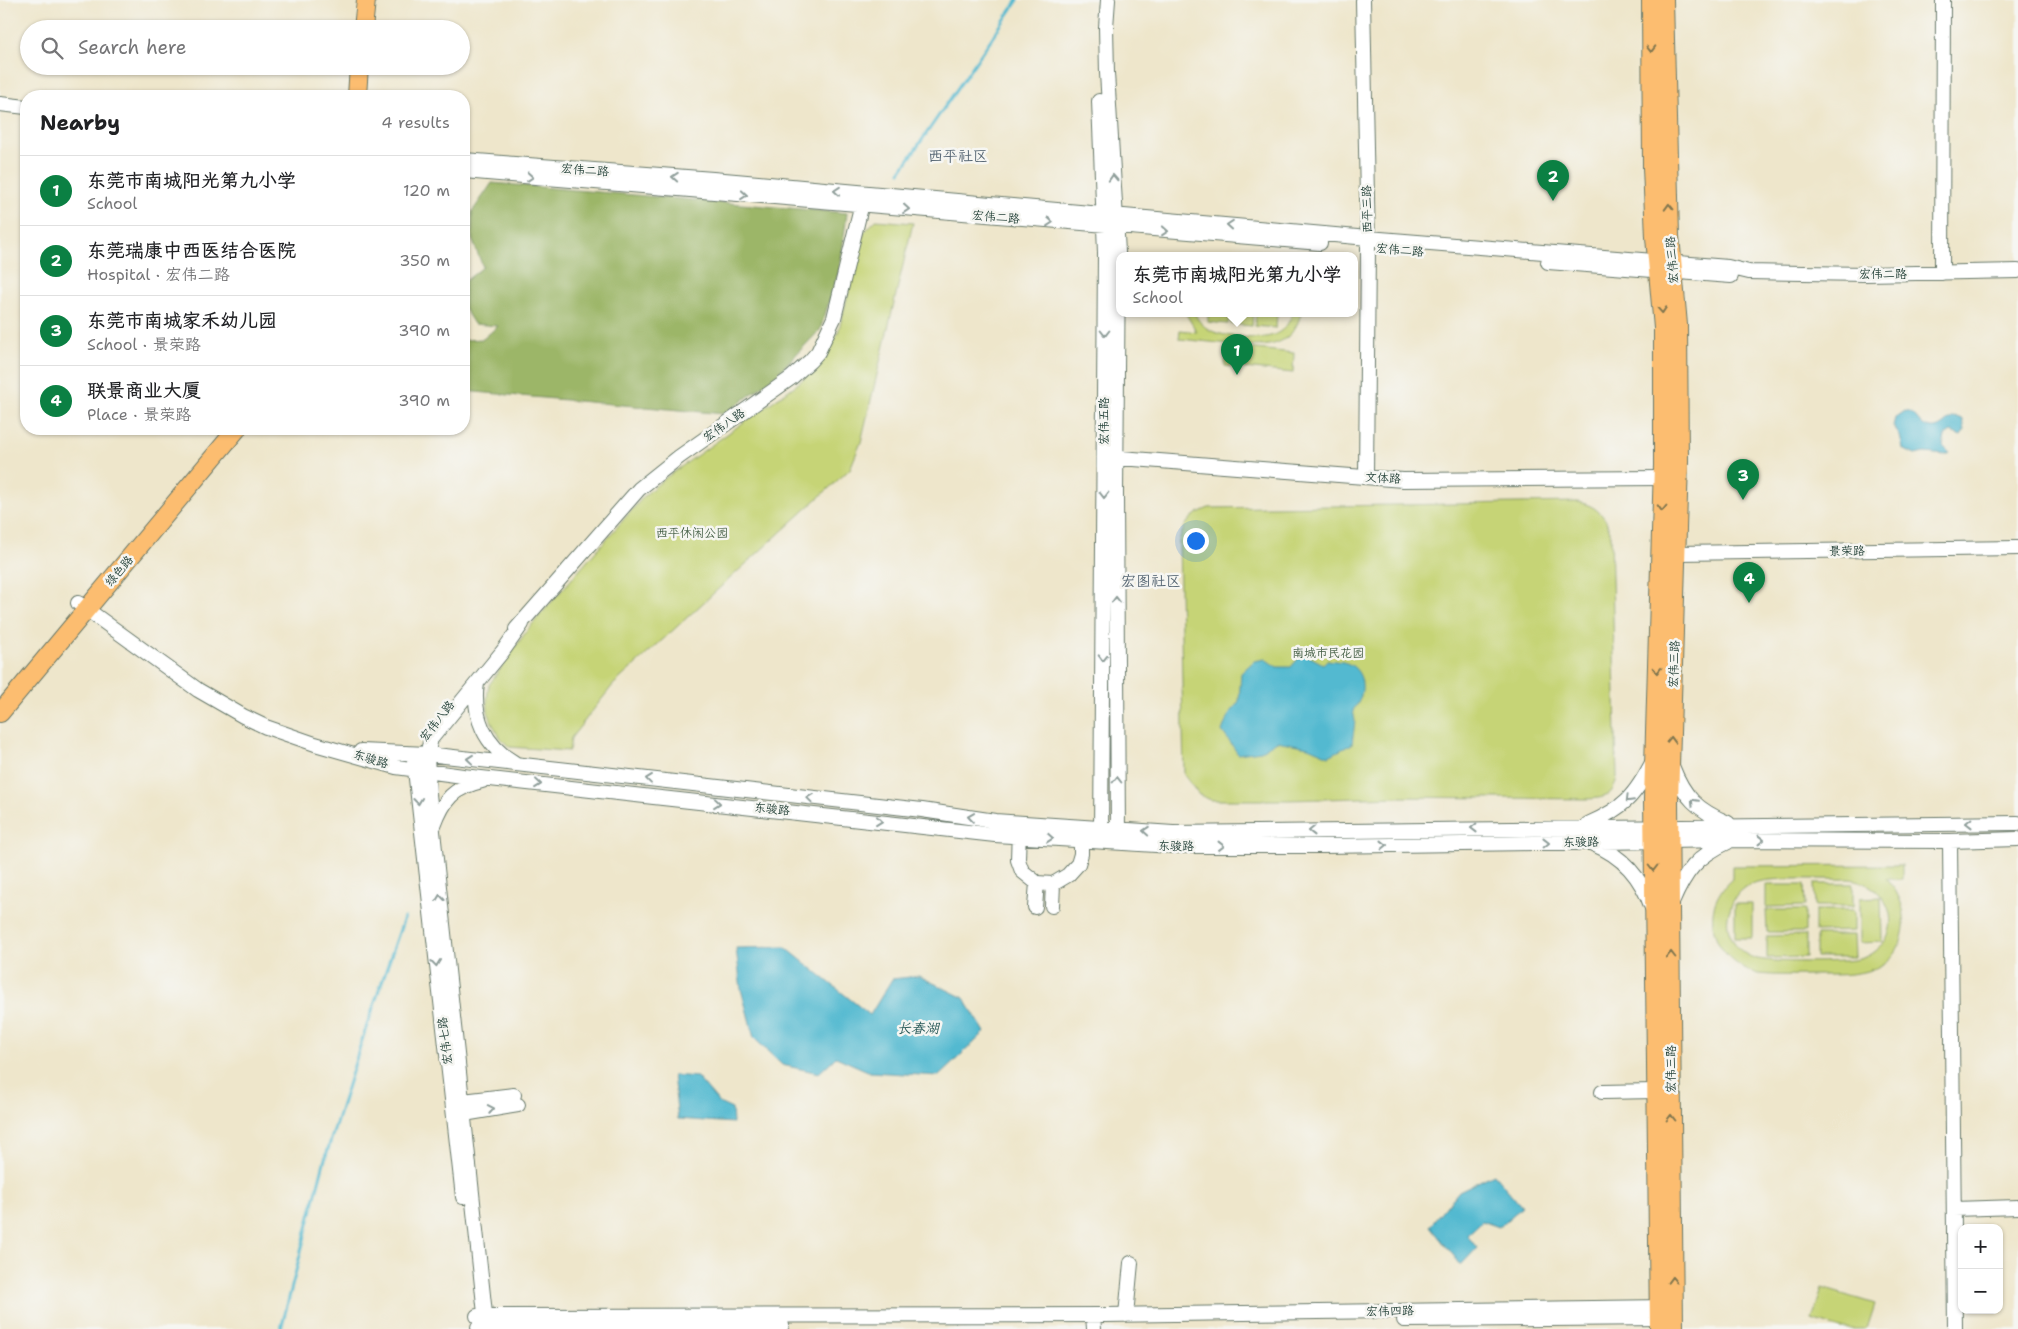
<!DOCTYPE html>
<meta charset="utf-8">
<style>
body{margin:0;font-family:"Shantell Sans","LXGW WenKai TC",sans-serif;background:#f2f2f2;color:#202124}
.controls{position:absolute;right:15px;bottom:15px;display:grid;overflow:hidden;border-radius:10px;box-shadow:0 1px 4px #0004}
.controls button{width:45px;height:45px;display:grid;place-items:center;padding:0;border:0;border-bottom:1px solid #e0e0e0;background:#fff;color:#202124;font:25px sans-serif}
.you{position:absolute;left:1195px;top:540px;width:18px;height:18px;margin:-12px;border:4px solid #fff;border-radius:50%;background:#1a73e8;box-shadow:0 0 0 8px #1a73e833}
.badge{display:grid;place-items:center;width:32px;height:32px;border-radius:50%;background:#0b8043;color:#fff;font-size:16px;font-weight:700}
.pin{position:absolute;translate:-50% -41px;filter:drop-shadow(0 1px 2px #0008)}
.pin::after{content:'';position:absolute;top:26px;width:18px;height:15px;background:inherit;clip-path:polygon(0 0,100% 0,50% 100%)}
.popup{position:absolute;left:1116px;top:252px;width:242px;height:65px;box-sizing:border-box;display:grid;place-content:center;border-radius:10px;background:#fff;filter:drop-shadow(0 1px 4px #0005);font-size:16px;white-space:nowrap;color:#757577}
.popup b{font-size:19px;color:#202124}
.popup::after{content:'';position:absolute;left:50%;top:100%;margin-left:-10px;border:10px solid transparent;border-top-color:#fff}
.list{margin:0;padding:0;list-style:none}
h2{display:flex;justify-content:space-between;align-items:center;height:65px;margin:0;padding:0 20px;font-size:21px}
h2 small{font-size:16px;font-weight:400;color:#757577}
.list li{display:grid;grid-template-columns:32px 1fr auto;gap:15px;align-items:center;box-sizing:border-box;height:70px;padding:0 20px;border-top:1px solid #e0e0e0}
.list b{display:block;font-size:19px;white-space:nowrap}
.list p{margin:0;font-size:16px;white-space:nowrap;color:#757577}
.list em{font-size:16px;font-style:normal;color:#757577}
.icon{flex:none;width:28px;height:28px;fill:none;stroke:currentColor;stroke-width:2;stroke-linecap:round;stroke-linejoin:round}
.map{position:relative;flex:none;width:2018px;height:1329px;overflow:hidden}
.search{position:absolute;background:#fff;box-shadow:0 1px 4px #0004;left:20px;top:20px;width:450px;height:55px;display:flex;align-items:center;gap:12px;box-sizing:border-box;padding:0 18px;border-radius:28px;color:#757577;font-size:19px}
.panel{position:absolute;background:#fff;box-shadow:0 1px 4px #0004;left:20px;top:90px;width:450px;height:345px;border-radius:20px}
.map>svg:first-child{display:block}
.green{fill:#c6d476;stroke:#728855;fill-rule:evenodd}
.forest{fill:#9cb667;stroke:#5e7a4e}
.water{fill:#52b9d0;stroke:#387b82}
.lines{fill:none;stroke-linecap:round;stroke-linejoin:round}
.stream{stroke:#52b9d0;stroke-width:3}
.minor-casing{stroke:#677869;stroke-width:16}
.major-casing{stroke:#677869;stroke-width:20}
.minor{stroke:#fff;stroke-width:14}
.major{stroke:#fcbd6f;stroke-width:18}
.oneway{stroke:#82774f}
.oneway2{stroke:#8f9e9a}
.labels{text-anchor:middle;stroke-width:5;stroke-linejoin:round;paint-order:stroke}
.street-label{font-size:12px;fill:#1f3d34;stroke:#f6f6f2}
.park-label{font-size:12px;fill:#405b41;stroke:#f6f6f2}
.water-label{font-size:14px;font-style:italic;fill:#2c5c5b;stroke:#f6f6f2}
.quarter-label{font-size:15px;fill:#576774;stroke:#f6f6f2}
</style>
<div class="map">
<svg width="2018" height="1329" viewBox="0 0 2018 1329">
<rect width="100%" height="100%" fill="#f6f6f2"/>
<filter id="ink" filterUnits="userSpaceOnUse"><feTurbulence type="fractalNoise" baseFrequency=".02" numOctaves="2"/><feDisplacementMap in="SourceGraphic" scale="10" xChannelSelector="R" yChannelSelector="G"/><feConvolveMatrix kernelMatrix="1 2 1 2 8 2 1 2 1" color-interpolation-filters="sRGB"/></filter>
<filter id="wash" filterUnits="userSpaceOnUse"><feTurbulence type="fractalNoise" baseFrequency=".0096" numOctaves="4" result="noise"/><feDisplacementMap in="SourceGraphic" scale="20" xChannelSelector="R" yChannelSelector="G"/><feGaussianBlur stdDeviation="1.12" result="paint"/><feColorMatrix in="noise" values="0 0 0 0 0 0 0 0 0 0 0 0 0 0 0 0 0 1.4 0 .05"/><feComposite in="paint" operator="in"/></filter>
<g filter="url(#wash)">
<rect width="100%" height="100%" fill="#eee6cb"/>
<path class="green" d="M 876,220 L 913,223 L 861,442 L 850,469 L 613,685 L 571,738 L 569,751 L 509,747 L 500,737 L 493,725 L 488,712 L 487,698 L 489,685 L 528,629 L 645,495 L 664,479 L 796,385 C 815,370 828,354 838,333 L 864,232 Z
M 1186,314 L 1195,314 C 1204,333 1221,335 1241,337 C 1263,339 1284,339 1292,314 L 1301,314 C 1290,351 1262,347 1230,344 C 1213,342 1196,341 1179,339 L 1180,330 L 1197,332 Z
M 1208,314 L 1229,314 L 1228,324 L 1208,322 Z
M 1232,314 L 1253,314 L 1252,326 L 1231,324 Z
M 1256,314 L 1277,314 L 1276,328 L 1255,326 Z
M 1227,346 L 1294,353 L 1293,373 L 1225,366 Z
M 1578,502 C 1598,506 1607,517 1611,536 L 1617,777 C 1613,797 1605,798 1587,799 L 1398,797 L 1287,800 L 1211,800 L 1199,795 L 1184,775 L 1179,541 C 1184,523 1192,514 1209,508 Z
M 1902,865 L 1902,879 L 1887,879 C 1899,893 1906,910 1904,928 C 1897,978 1850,975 1812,975 C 1794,975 1776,976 1758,974 C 1715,962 1695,911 1732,879 L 1732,866 ZM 1849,879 C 1888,883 1907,929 1873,953 C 1869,956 1864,958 1859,959 C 1845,963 1766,963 1754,958 C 1744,955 1736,947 1732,938 C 1727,929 1726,919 1730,909 C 1733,898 1741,889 1751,884 C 1769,876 1827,880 1849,879 Z
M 1814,884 L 1853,884 L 1853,906 L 1815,906 Z
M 1766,885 L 1804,885 L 1805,906 L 1766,907 Z
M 1881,897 L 1882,942 L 1860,943 L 1860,898 Z
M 1735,904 L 1752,904 L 1752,938 L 1735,938 Z
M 1766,910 L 1805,910 L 1805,932 L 1767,932 Z
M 1815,910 L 1854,910 L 1854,931 L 1815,932 Z
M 1806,935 L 1806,957 L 1767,958 L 1767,936 Z
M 1816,935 L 1854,935 L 1855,957 L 1816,957 Z
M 1822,1288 L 1875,1304 L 1867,1329 L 1841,1329 L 1812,1320 Z"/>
<path class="forest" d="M 492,183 L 847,213 L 840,268 L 820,330 L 773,378 L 725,414 L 464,391 L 464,340 L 483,339 L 498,326 L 474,324 L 464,308 L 464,282 L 483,267 L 472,239 L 472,212 Z"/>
<path class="water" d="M 1905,411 C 1918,412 1918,427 1931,428 C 1945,430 1949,410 1963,420 L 1965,430 L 1961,436 L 1951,432 L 1945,436 L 1943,446 L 1950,453 L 1946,455 L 1924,453 L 1915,455 L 1903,449 L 1900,436 L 1893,426 L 1895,418 Z
M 1303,653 L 1323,664 L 1327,660 C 1332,661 1338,661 1343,662 C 1366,667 1367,695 1353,710 L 1355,721 L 1352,744 L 1329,756 L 1308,747 L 1277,741 L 1261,751 L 1238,754 L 1222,731 L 1227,718 L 1239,701 L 1241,673 L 1254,661 L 1265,659 L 1277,667 L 1291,667 Z
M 785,947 L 870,1015 L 892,979 L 919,976 L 964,998 L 985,1032 L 939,1076 L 870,1072 L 836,1057 L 819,1073 L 782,1065 L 754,1038 L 741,989 L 736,948 Z
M 673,1075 L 697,1077 L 719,1103 L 732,1109 L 733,1123 L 678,1119 Z
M 1494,1174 L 1522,1207 L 1499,1227 L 1482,1221 L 1467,1235 L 1477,1248 L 1461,1265 L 1430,1226 L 1459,1191 Z"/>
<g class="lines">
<path class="stream" d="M 900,172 L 1018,0
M 281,1329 L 324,1162 L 363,1037 L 404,918"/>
</g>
</g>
<g filter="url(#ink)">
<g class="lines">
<g class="minor-casing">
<path id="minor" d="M 1108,0 L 1106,27 L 1107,73 L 1118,252 L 1116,494 L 1118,836
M 1363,0 L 1368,247 L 1366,477
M 1099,101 L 1105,253 L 1101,836
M 0,104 L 26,107
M 464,160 L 713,179 L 1368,238 L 1728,267 L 1749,272 L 1866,274 L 2018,271
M 464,171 L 1320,243
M 1548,262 L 1731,276
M 1942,273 L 1943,0
M 1108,457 L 1403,480 L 1663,478
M 1677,553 L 2018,548
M 78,603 L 198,690 L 243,716 L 266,727 L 315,744 L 396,767 L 463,776 L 995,835 L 1172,846 L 1323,846 L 1731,840 L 1950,841 L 2018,839
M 516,629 L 639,489 L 679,457 L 791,378 L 810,361 L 818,352 L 834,318 L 863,199
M 477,683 C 472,717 485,746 515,763
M 361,751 L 427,754 L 922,810 L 995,821 L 1173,833 L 2018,823
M 414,761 L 463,1197
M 1672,766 C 1684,797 1697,810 1728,823
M 1588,824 C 1624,808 1635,796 1653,761
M 434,826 C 444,799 453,788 482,781
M 1019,828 L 1018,860 L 1022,871 L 1037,883 L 1053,884 L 1068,875 L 1078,864 L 1081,854 L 1081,832
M 1950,841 L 1955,1329
M 1593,844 C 1623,856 1641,877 1652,908
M 1672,903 C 1685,872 1697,856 1728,842
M 1052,906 L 1053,884
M 1035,907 L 1037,883
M 1602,1092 L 1655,1091
M 463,1101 L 514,1095
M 464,1114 L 518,1105
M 1954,1209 L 2018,1207
M 1093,1315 L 1094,1329
M 1126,1315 L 1131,1263
M 477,1316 L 1105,1315 L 1667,1307
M 1404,1320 L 1667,1318
M 486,1323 L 429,794 L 427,754 L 431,739 L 503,651 L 522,624
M 478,1327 L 782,1325"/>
</g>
<g class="major-casing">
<path id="major" d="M 1651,0 L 1652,167 L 1655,237 L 1663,328 L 1663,465 L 1653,799 L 1659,1329
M 1664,0 L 1670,236 L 1678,325 L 1679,461 L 1669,801 L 1674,1329
M 363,29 L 366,0
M 357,96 L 359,66
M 0,713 L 237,429"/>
</g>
<use href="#minor" class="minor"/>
<use href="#major" class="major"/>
</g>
<defs><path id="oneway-chevron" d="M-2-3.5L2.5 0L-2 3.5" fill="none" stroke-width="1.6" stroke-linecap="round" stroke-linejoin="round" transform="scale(1.25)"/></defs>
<g class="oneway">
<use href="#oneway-chevron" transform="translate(1651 49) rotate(89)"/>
<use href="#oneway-chevron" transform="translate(1669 207) rotate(-92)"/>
<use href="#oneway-chevron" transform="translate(1662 310) rotate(86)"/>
<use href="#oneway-chevron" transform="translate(1662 508) rotate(92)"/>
<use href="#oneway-chevron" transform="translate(1657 670) rotate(91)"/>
<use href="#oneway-chevron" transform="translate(1671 740) rotate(-88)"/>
<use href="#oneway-chevron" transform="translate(1653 868) rotate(90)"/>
<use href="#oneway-chevron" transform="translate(1671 955) rotate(-90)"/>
<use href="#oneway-chevron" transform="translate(1671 1118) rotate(-90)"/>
<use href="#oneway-chevron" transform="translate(1672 1280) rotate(-91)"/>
</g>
<g class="oneway2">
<use href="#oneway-chevron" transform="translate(530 177) rotate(5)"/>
<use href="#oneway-chevron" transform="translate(675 177) rotate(-176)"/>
<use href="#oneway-chevron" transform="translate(1113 178) rotate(-93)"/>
<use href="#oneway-chevron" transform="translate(837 191) rotate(-175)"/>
<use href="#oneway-chevron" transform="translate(744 195) rotate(5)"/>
<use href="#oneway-chevron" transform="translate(906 209) rotate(5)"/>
<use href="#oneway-chevron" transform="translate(1050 222) rotate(5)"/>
<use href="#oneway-chevron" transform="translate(1230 225) rotate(-175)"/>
<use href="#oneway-chevron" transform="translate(1165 231) rotate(5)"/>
<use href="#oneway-chevron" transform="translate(1105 333) rotate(90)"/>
<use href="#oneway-chevron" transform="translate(1104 495) rotate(90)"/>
<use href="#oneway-chevron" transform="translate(1116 600) rotate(-90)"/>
<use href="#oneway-chevron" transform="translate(1103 658) rotate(91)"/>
<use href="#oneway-chevron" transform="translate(470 759) rotate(-174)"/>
<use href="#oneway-chevron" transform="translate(649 779) rotate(-173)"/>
<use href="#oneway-chevron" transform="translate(1117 780) rotate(-90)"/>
<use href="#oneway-chevron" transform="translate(538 784) rotate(6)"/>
<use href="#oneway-chevron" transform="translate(810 798) rotate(-173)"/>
<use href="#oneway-chevron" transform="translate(1629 799) rotate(135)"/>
<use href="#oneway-chevron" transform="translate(418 801) rotate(84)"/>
<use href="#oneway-chevron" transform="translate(1694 802) rotate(-134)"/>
<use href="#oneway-chevron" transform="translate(717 803) rotate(6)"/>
<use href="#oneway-chevron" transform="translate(971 817) rotate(-172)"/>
<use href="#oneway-chevron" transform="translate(879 821) rotate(6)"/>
<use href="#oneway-chevron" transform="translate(1969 823) rotate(179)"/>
<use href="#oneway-chevron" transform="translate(1474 828) rotate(179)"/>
<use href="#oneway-chevron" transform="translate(1146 831) rotate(-176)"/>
<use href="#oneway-chevron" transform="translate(1312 831) rotate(179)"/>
<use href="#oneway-chevron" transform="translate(1050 838) rotate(4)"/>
<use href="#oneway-chevron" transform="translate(1761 840)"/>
<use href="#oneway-chevron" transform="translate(1546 843) rotate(-1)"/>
<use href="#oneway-chevron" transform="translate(1384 845) rotate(-1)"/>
<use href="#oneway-chevron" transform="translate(1221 846)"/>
<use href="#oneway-chevron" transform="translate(440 898) rotate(-97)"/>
<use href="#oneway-chevron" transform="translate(436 963) rotate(84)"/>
<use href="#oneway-chevron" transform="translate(491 1109) rotate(-10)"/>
</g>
</g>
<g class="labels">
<g class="street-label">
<text transform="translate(585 170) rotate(4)" y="4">宏伟二路</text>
<text transform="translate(1367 209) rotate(-91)" y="4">西平三路</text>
<text transform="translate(996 217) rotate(5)" y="4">宏伟二路</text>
<text transform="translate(1400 250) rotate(5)" y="4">宏伟二路</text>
<text transform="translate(1672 260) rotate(-95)" y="4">宏伟三路</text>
<text x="1883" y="278">宏伟二路</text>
<text transform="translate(1104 421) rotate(-90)" y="4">宏伟五路</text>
<text transform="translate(724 425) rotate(-35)" y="4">宏伟八路</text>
<text transform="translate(1383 478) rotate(3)" y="4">文体路</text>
<text transform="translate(1847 551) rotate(-1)" y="4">景荣路</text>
<text transform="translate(119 571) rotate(-50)" y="4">绿色路</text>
<text transform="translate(1674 664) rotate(-88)" y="4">宏伟三路</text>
<text transform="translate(437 721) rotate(-52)" y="4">宏伟八路</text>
<text transform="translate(371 759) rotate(17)" y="4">东骏路</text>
<text transform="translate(772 809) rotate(6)" y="4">东骏路</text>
<text transform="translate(1581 842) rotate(-1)" y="4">东骏路</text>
<text transform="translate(1176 846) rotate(1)" y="4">东骏路</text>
<text transform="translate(445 1041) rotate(-97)" y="4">宏伟七路</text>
<text transform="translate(1671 1069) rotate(-90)" y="4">宏伟三路</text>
<text transform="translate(1390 1311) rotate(-1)" y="4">宏伟四路</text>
</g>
<g class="park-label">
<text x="692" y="537">西平休闲公园</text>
<text x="1328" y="657">南城市民花园</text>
</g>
<g class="water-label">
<text x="918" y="1033">长春湖</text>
</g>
<g class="quarter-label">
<text x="958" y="161">西平社区</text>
<text x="1151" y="586">宏图社区</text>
</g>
</g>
</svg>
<div class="controls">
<button>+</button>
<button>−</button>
</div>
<div class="you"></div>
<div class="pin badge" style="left:1237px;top:375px">1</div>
<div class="popup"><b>东莞市南城阳光第九小学</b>School</div>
<div class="pin badge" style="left:1553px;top:201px">2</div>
<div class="pin badge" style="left:1743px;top:500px">3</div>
<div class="pin badge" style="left:1749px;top:603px">4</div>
<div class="search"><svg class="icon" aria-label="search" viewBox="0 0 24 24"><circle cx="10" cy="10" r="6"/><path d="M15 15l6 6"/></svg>Search here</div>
<section class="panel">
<h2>Nearby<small>4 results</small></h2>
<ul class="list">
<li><span class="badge">1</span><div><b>东莞市南城阳光第九小学</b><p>School</p></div><em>120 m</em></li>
<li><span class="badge">2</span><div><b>东莞瑞康中西医结合医院</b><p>Hospital · 宏伟二路</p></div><em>350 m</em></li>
<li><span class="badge">3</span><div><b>东莞市南城家禾幼儿园</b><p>School · 景荣路</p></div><em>390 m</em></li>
<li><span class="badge">4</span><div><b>联景商业大厦</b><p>Place · 景荣路</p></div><em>390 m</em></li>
</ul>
</section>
</div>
